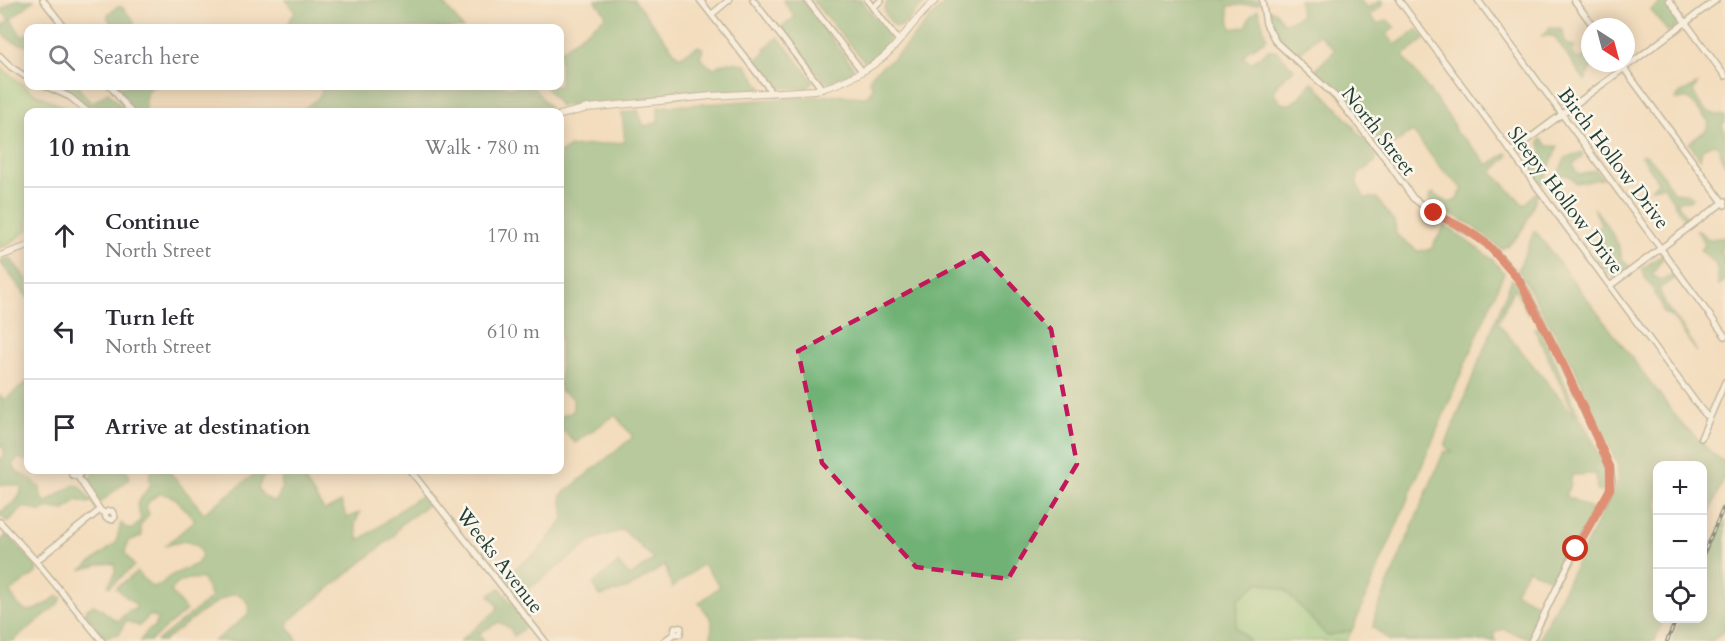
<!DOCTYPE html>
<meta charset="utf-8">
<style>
body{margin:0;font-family:Cardo,serif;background:#f2f2f3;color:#2b2b33}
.controls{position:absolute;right:18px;bottom:18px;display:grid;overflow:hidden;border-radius:12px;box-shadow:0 3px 15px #0003}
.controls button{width:54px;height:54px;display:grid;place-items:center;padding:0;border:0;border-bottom:2px solid #e1e1e2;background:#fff;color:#2b2b33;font:30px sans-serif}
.compass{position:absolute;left:1581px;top:18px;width:54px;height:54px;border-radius:50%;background:#fff;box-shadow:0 3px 15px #0003;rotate:144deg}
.stop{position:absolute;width:18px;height:18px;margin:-14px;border:4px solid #c8321e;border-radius:50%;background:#fff}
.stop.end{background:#c8321e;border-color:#fff;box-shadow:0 2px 6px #0008}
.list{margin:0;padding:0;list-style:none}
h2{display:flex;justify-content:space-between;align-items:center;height:78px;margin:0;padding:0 24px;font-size:26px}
h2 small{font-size:20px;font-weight:400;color:#7c7c81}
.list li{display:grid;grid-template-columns:39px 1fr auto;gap:18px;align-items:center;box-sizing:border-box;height:96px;padding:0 24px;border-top:2px solid #e1e1e2}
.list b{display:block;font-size:22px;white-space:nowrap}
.list p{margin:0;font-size:20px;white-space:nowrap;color:#7c7c81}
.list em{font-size:20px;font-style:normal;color:#7c7c81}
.icon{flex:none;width:33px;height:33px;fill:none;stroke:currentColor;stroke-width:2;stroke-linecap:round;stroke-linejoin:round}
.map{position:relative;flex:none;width:1725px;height:641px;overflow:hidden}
.search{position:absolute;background:#fff;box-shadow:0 3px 15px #0003;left:24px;top:24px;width:540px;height:66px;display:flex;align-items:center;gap:15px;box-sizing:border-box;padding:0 21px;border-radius:12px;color:#7c7c81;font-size:22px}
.panel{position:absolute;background:#fff;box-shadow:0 3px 15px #0003;left:24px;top:108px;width:540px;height:366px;border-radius:12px}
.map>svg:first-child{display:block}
.green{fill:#8bce87;stroke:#55865e;stroke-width:1.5}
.forest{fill:#70b174;stroke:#487754;stroke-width:1.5}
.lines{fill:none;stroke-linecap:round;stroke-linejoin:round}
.minor-casing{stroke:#898d79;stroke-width:8}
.major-casing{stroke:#898d79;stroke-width:8}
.minor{stroke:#fff;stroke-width:5}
.major{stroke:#fff;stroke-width:6}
.rail-casing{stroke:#1f3d34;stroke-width:4}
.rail{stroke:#fbf7ec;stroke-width:1.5;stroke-dasharray:4.5;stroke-linecap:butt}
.route{stroke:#c8321e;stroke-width:8}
.marked{fill:none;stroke:#c2185b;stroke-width:4.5;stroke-dasharray:12 8;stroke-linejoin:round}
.labels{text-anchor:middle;stroke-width:5;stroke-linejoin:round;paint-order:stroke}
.street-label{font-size:20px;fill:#1f3d34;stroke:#fbf7ec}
</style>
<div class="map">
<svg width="1725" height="641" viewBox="0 0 1725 641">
<rect width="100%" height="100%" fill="#fbf7ec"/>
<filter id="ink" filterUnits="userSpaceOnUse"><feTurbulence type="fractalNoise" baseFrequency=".0167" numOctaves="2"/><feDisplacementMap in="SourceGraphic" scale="12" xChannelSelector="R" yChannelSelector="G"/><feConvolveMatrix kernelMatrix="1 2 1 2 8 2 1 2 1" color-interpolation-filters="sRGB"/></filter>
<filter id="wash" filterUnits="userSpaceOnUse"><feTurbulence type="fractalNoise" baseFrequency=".008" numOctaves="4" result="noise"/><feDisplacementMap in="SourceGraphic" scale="24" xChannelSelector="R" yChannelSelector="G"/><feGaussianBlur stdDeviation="1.35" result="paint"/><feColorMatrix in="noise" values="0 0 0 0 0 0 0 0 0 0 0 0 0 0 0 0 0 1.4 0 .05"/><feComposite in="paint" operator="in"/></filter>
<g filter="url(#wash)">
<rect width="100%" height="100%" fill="#f3ddbe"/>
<path class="green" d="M 0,67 L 32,92 L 74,112 L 28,112 L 28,229 L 9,244 L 0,248 Z
M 1260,582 L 1285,590 L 1327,636 L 1352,630 L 1346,641 L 1250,641 L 1236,627 L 1239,598 Z"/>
<path class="forest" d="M 16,0 L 34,0 L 11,19 L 22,37 L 28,33 L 28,46 L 11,41 L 0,32 L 0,27 L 9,20 L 1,10 Z
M 286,0 L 441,0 L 463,28 L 285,28 L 295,12 Z
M 595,0 L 634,0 L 679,57 L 699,46 L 703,49 L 700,58 L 709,66 L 715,68 C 724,60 733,62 745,64 L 762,88 L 760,90 L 560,106 L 545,86 L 560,86 L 560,51 L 605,17 L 605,13 Z
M 783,0 L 802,0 L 854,68 L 852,72 L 828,83 L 823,80 L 780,28 L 795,17 Z
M 812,0 L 861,0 L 888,35 L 889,41 L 871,59 L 864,61 Z
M 888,0 L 927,0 L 903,26 L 895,27 L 887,17 L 884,9 Z
M 949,0 L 1258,0 L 1259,4 L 1228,6 L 1231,29 L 1247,26 L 1249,18 L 1258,9 L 1267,39 L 1247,51 L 1243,58 L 1252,62 L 1269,50 L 1276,50 L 1294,69 L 1278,83 L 1274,94 L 1281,103 L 1290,104 L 1301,96 L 1312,82 L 1344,115 L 1376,155 L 1376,161 L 1358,175 L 1357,184 L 1365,198 L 1377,198 L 1395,223 L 1396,234 L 1418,251 L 1431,249 L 1445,225 L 1492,259 L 1504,273 L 1352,630 L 1327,636 L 1285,590 L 1260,582 L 1239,598 L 1236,627 L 1249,641 L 711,641 L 712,620 L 699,603 L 720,586 L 703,564 L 672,588 L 665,565 L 629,588 L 600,596 L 593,584 L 618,563 L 630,576 L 654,559 L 623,530 L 595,539 L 516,599 L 502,578 L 538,551 L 564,519 L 561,495 L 633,437 L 615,415 L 575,443 L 564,431 L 560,434 L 560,416 L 573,412 L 573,398 L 560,391 L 560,153 L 570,147 L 625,142 L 622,113 L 638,110 L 644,126 L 658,122 L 658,107 L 833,95 L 866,97 L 873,88 L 869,80 C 874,69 884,66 893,58 C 913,40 928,17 949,0 Z
M 1299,0 L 1360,0 L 1367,8 L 1382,0 L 1384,4 L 1370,16 L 1378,24 L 1387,20 L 1395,27 L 1387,34 L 1395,45 L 1418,29 L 1425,39 L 1403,56 L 1452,121 L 1456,133 L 1467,141 L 1488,165 L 1507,153 L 1508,156 L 1492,172 L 1524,205 L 1535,193 L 1538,193 C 1529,214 1523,240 1501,249 L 1468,223 L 1430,203 L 1429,197 L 1433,193 L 1449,203 L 1456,200 L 1463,189 L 1439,166 L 1414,133 L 1411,132 L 1387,149 L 1384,149 L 1350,105 L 1315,70 L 1335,50 L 1319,34 L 1297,56 L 1275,31 L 1270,12 L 1270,10 L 1275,11 L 1284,24 L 1301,15 Z
M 1664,0 L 1667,0 L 1679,18 L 1677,26 L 1668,32 L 1651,10 Z
M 117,7 L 122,7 L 135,22 L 126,28 L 116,28 L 108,19 L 108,14 Z
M 1550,28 L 1563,30 L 1565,44 L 1575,46 L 1572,52 L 1578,60 L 1590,53 L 1590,63 L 1593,63 L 1585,81 L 1554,36 L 1542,36 Z
M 778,37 L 813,80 L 808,88 C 771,89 776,90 754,61 L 767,51 L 765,48 Z
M 1697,85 L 1693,91 C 1702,110 1705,113 1725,116 L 1725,122 L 1722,125 L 1725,131 L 1725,165 C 1721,159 1722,152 1718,146 L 1713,144 L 1702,149 L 1700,159 L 1689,143 L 1706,130 L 1709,122 L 1691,101 L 1688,99 L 1675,99 L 1683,91 Z
M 57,86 L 80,86 L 80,90 L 92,103 L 108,92 L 122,107 L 115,112 L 92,112 L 81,102 Z
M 116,86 L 157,86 L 150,88 L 146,97 L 146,112 L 135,112 L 115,88 Z
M 320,86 L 506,86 L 512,88 L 517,86 L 532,86 L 550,108 L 544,112 L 300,112 L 318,98 L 322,91 Z
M 1541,139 L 1548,146 L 1558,146 L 1543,183 L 1541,184 L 1530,170 C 1539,158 1546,159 1539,142 Z
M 1582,152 L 1582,158 L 1573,163 L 1575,170 L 1581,175 L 1596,170 L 1603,179 L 1575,183 L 1570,176 L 1558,174 L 1565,158 Z
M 1641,155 L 1646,155 L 1657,166 L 1673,192 L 1685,193 L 1693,198 L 1690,201 L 1682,200 L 1678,203 L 1689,222 L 1687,225 L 1664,186 L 1651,188 L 1658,182 Z
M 1594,208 C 1602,219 1623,245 1621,258 L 1631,268 L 1615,278 C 1608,274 1596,261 1595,253 L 1604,243 L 1594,230 L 1601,225 Z
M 1696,229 L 1709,239 L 1725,237 L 1725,244 L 1720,251 L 1725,258 L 1725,281 L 1719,285 C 1716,263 1719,265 1700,250 L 1705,245 Z
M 1534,232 L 1537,233 L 1685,428 C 1700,437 1710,456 1725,462 L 1725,476 L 1703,529 L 1702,466 L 1658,466 L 1658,618 L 1664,619 L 1655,641 L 1538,641 L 1617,482 L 1618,466 L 1573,365 L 1518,270 Z
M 1663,254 L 1664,256 L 1652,275 L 1660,280 L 1674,274 L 1678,276 L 1659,289 L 1666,306 L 1682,326 L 1697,352 L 1673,318 L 1663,312 L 1661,303 L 1654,294 L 1654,290 L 1644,276 L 1642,269 Z
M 10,258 L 28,281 L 28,298 L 1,263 L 2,260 Z
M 1512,279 C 1523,287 1528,302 1529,316 L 1514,288 L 1498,323 L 1576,417 L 1534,328 L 1539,327 L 1580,417 L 1595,445 L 1604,470 L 1604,488 L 1603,492 L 1597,491 L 1596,474 L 1572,475 L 1570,487 L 1566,496 L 1594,510 L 1557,579 L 1553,581 L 1528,569 L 1515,592 L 1537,604 L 1542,610 L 1529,639 L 1503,629 L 1494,633 L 1494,639 L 1496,641 L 1390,641 L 1373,627 L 1375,615 L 1444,451 L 1452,452 L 1445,446 Z
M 28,381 L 28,461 L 18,458 L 13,463 L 16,471 L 32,480 L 40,487 L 41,497 L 47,504 L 49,500 L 74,485 L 80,486 L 92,502 L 87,503 L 77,500 L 65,510 L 49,508 L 41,512 C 23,503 19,508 8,523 L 0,515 L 0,512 C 11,505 22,500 21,486 L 3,484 L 0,486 L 0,460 L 4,455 L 4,449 L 0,446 L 0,395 L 4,400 Z
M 96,470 L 125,470 L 129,474 L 129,479 L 101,502 L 98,502 L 85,483 Z
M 151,470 L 168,470 L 204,513 L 260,470 L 271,470 L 262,479 L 258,489 L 265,497 L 275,502 C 284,490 281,483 282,470 L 298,470 L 324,510 L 326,510 L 341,502 L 347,518 L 360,512 L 355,524 L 359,540 C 383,527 401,505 426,494 L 432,501 C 420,514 401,518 394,536 L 289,621 L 288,626 L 298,641 L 214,641 L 247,616 L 250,606 C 246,602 243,594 236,594 C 223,593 176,632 163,641 L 157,641 L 211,598 L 203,579 C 189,578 179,579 171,591 L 186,611 L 150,641 L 140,641 L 148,630 L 155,627 L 157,618 L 150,615 L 139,626 L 126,621 L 119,634 L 104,637 L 84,612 L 93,605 C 102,607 109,618 118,621 L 130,610 L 135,610 L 136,605 L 116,588 L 137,572 L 152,587 L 161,584 L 170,576 L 197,564 L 202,555 L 197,545 L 184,541 L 165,546 L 195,520 L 175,498 L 161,493 L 150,500 L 146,507 L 149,514 L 140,526 L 142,536 L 128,541 L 125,553 L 134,566 L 109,587 L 108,585 L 115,574 L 115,564 C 102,562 94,567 81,570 L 116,543 L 121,523 L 127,529 L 133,529 L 141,519 L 137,504 L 151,484 L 149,479 Z
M 1725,520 L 1725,631 L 1712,641 L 1671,641 L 1681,619 L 1702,618 L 1703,570 Z
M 7,534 L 37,566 L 36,573 L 10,592 C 25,622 36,610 58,596 L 62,598 L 56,606 L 13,641 L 1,641 L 0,632 L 0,542 Z
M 500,588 L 528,625 L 514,636 L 510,628 L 499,622 L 479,633 L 484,641 L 460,641 L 497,610 L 497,605 L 489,595 Z"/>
</g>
<g filter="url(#ink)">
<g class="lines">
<g class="minor-casing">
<path id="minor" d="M 43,0 L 65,28
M 700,0 L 768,87 L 770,93
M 753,0 L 822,89
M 807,0 L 862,71
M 867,0 L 899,41
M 1262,0 L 1266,24 L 1276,42 L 1336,97 L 1385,158 L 1413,198 L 1426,208 L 1479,238 L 1494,251 L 1514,273 L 1525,289 L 1553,344 L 1610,467 L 1612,481 L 1608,495 L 1581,538 L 1531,641
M 1399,0 L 1700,408 L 1706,415 L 1710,417
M 1478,0 L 1725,336
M 1574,0 L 1594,27
M 1669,0 L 1725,76
M 873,8 L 881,0
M 712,14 L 729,0
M 0,56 L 11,67 L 28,78
M 1620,63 L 1725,205
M 46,86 L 70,97 L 88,112
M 110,86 L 131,112
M 1511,152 L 1716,0
M 1611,285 L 1725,201
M 1701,438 L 1725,382
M 72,470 L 72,475 L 78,477 L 100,510 L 105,514 L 106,518 L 112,520 L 115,517 L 112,511 L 108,511 L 105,514
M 410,470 L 545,641
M 78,477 L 81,473 L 81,470
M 0,522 L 36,561 L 102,641
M 36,561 L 100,510
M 664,641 L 674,634 L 675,627 L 681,628 L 680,634 L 674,634"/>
</g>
<g class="major-casing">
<path id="major" d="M 560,115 L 588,108 L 711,96 L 815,90 C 840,86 875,67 892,49 C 907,33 919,14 936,0
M 0,256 L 28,246"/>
</g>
<use href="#minor" class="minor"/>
<use href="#major" class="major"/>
<g class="rail-casing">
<path id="rail" d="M 1702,557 L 1725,504
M 1667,641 L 1677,618"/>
</g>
<use href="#rail" class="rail"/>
</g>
</g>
<g class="lines" filter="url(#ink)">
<path class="route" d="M 1434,213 L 1467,230 L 1487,244 L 1519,280 L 1565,368 L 1610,467 L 1610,489 L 1576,549"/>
</g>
<path d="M0 0H1725V641H0ZM 981,253 L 1051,329 L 1077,464 L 1008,579 L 916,567 L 822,463 L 798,351 Z" fill="#f3ddbe" fill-opacity=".55" fill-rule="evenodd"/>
<path class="marked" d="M 981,253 L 1051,329 L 1077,464 L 1008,579 L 916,567 L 822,463 L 798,351 Z"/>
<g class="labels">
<g class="street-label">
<text transform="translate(1379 131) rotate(52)" y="7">North Street</text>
<text transform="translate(1614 158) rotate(53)" y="7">Birch Hollow Drive</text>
<text transform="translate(1566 200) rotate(53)" y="7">Sleepy Hollow Drive</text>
<text transform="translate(500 560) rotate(52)" y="7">Weeks Avenue</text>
</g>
</g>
</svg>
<div class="controls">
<button>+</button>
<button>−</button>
<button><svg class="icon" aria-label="locate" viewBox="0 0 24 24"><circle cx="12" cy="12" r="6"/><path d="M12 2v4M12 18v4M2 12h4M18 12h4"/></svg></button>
</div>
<svg class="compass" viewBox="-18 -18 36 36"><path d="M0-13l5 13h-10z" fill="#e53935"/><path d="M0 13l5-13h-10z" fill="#7c7c81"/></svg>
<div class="stop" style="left:1576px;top:549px"></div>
<div class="stop end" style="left:1434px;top:213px"></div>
<div class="search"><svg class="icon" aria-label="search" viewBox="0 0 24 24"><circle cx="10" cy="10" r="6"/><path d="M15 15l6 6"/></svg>Search here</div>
<section class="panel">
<h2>10 min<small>Walk · 780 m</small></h2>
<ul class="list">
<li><svg class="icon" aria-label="ahead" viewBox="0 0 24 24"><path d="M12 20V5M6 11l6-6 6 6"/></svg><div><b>Continue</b><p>North Street</p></div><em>170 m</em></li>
<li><svg class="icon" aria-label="left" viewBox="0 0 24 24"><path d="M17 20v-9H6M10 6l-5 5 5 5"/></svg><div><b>Turn left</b><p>North Street</p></div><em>610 m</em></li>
<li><svg class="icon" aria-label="arrive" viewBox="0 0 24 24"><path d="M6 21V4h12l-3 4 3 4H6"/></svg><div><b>Arrive at destination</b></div></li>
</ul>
</section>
</div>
